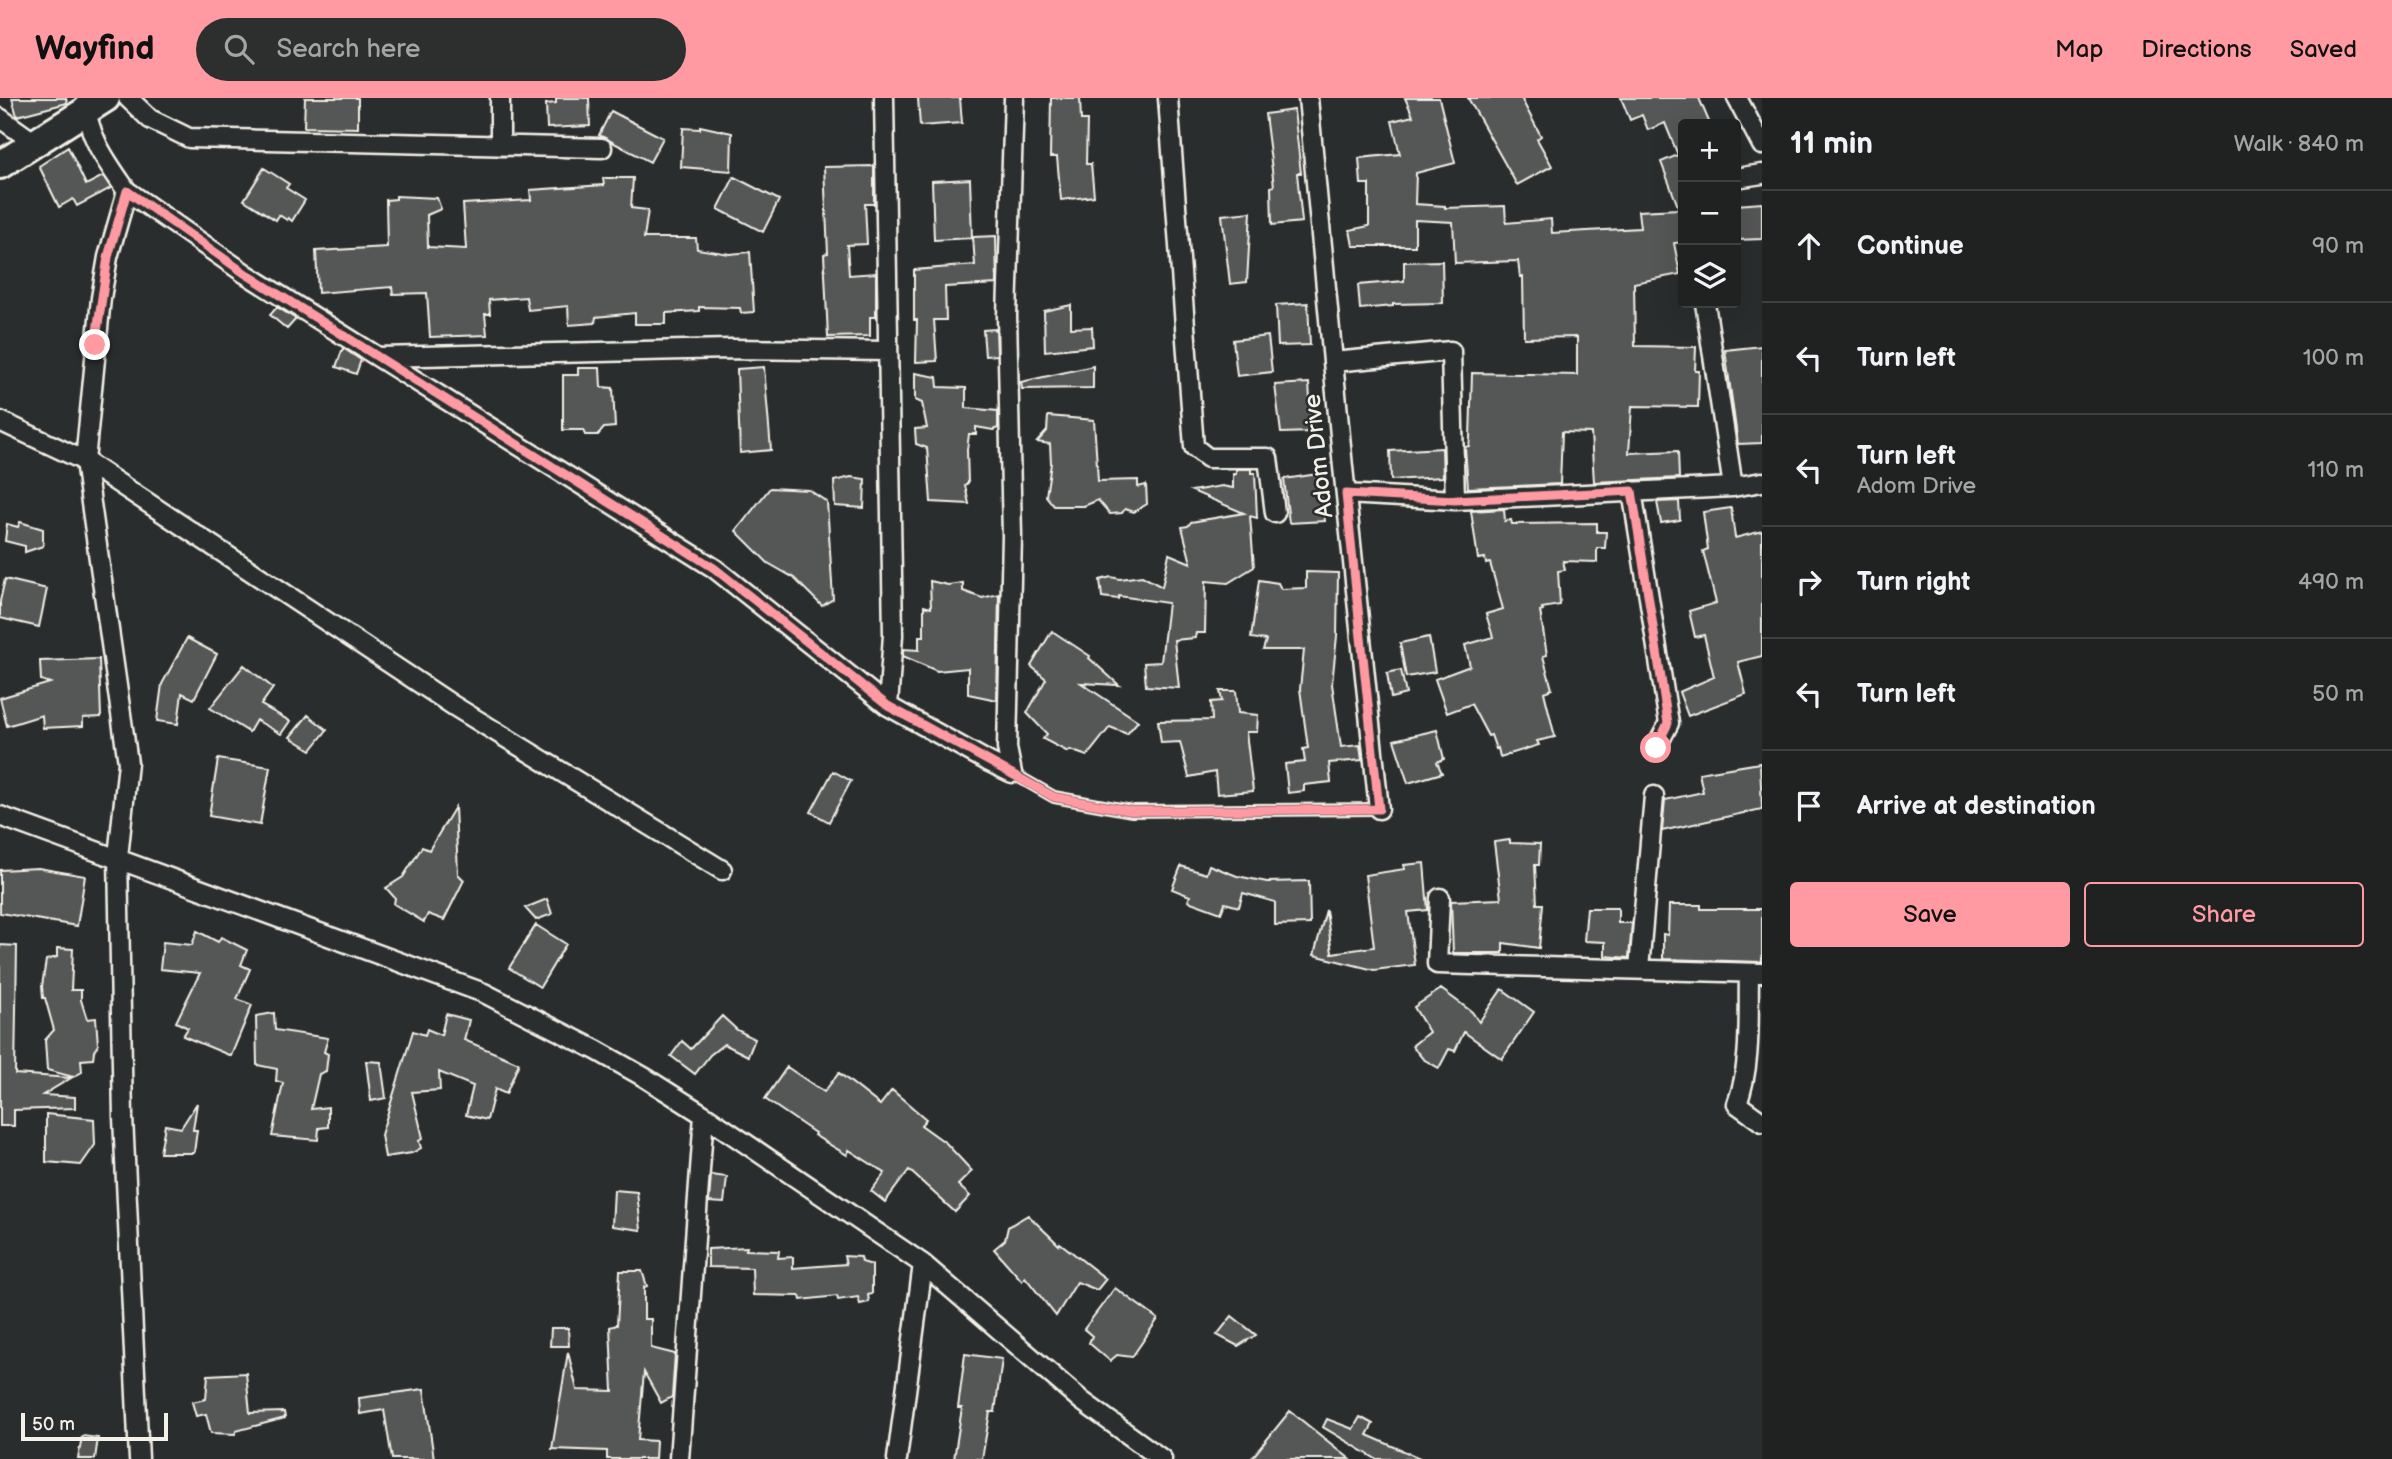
<!DOCTYPE html>
<meta charset="utf-8">
<style>
body{margin:0;font-family:"Balsamiq Sans",sans-serif;background:#2d2f2f;color:#f1f3f6}
.controls{position:absolute;right:21px;top:21px;display:grid;overflow:hidden;border-radius:7px;box-shadow:0 7px 28px #0002}
.controls button{width:63px;height:63px;display:grid;place-items:center;padding:0;border:0;border-bottom:2px solid #3d3f40;background:#202222;color:#f1f3f6;font:35px sans-serif}
.scale{position:absolute;left:21px;bottom:18px;width:147px;box-sizing:border-box;padding-left:7px;border:4px solid #f4f1e8;border-top:0;font-size:19px;line-height:24px;white-space:nowrap;color:#f4f1e8;-webkit-text-stroke:5px #2a2d2e;paint-order:stroke}
.stop{position:absolute;width:21px;height:21px;margin:-16px;border:5px solid #ff9aa2;border-radius:50%;background:#fff}
.stop.end{background:#ff9aa2;border-color:#fff;box-shadow:0 2px 7px #0008}
.list{margin:0;padding:0;list-style:none}
h2{display:flex;justify-content:space-between;align-items:center;height:91px;margin:0;padding:0 28px;font-size:30px}
h2 small{font-size:23px;font-weight:400;color:#a2a4a5}
.list li{display:grid;grid-template-columns:46px 1fr auto;gap:21px;align-items:center;box-sizing:border-box;height:112px;padding:0 28px;border-top:2px solid #3d3f40}
.list b{display:block;font-size:26px;white-space:nowrap}
.list p{margin:0;font-size:23px;white-space:nowrap;color:#a2a4a5}
.list em{font-size:23px;font-style:normal;color:#a2a4a5}
.actions{display:flex;gap:14px;padding:21px 28px}
.actions a{flex:1;padding:16px 0;border:2px solid #ff9aa2;border-radius:7px;text-align:center;font-size:24px;color:#ff9aa2}
.actions .main{background:#ff9aa2;color:#111}
.icon{flex:none;width:38px;height:38px;fill:none;stroke:currentColor;stroke-width:2;stroke-linecap:round;stroke-linejoin:round}
.map{position:relative;flex:none;width:1762px;height:1361px;overflow:hidden}
header{display:flex;align-items:center;gap:42px;box-sizing:border-box;height:98px;padding:0 35px;background:#ff9aa2;color:#111}
header strong{font-size:33px}
nav{display:flex;gap:38px;margin-inline-start:auto;font-size:24px}
.search{width:490px;height:63px;background:#2d2f2f;display:flex;align-items:center;gap:18px;box-sizing:border-box;padding:0 24px;border-radius:38px;color:#a2a4a5;font-size:26px}
main{display:flex}
aside{flex:1;background:#202222}
.map>svg:first-child{display:block}
.building{fill:#555756;stroke:#f4f1e8;stroke-width:2}
.lines{fill:none;stroke-linecap:round;stroke-linejoin:round}
.lane-casing{stroke:#f4f1e8;stroke-width:14}
.street-casing{stroke:#f4f1e8;stroke-width:23}
.secondary-casing{stroke:#f4f1e8;stroke-width:32}
.lane{stroke:#2a2d2e;stroke-width:9}
.street{stroke:#2a2d2e;stroke-width:18}
.secondary{stroke:#2a2d2e;stroke-width:26}
.route{stroke:#ff9aa2;stroke-width:9}
.labels{text-anchor:middle;stroke-width:5;stroke-linejoin:round;paint-order:stroke}
.street-label{font-size:24px;fill:#f4f1e8;stroke:#2a2d2e}
</style>
<header>
<strong>Wayfind</strong>
<div class="search"><svg class="icon" aria-label="search" viewBox="0 0 24 24"><circle cx="10" cy="10" r="6"/><path d="M15 15l6 6"/></svg>Search here</div>
<nav><a>Map</a><a>Directions</a><a>Saved</a></nav>
</header>
<main>
<div class="map">
<svg width="1762" height="1361" viewBox="0 0 1762 1361">
<rect width="100%" height="100%" fill="#2a2d2e"/>
<filter id="ink" filterUnits="userSpaceOnUse"><feTurbulence type="fractalNoise" baseFrequency=".0143" numOctaves="2"/><feDisplacementMap in="SourceGraphic" scale="14" xChannelSelector="R" yChannelSelector="G"/><feConvolveMatrix kernelMatrix="1 2 1 2 8 2 1 2 1" color-interpolation-filters="sRGB"/></filter>
<g filter="url(#ink)">
<path class="building" d="M 12,0 L 66,0 L 67,5 L 17,18 Z
M 305,0 L 358,0 L 358,30 L 304,29 Z
M 556,0 L 589,0 L 590,28 L 547,30 L 546,6 L 556,5 Z
M 918,0 L 960,0 L 962,25 L 920,28 Z
M 1051,0 L 1080,0 L 1081,22 L 1087,22 L 1086,66 L 1091,66 L 1094,98 L 1061,102 L 1057,59 L 1050,59 Z
M 1405,0 L 1439,0 L 1455,65 L 1416,75 L 1415,106 L 1445,108 L 1445,110 L 1505,108 L 1506,125 L 1551,121 L 1552,135 L 1640,130 L 1638,113 L 1679,111 L 1661,64 L 1678,57 L 1665,25 L 1648,32 L 1642,17 L 1630,22 L 1621,0 L 1699,0 L 1710,26 L 1683,26 L 1683,144 L 1674,145 L 1680,176 L 1634,185 L 1635,248 L 1696,249 L 1695,273 L 1699,273 L 1698,309 L 1632,308 L 1629,355 L 1678,353 L 1679,380 L 1594,384 L 1591,335 L 1562,334 L 1560,386 L 1468,390 L 1465,349 L 1469,348 L 1470,340 L 1472,275 L 1577,277 L 1577,239 L 1524,240 L 1523,179 L 1520,179 L 1518,163 L 1455,165 L 1453,124 L 1415,122 L 1415,148 L 1353,148 L 1350,132 L 1369,128 L 1369,86 L 1361,86 L 1359,60 L 1400,56 L 1392,23 L 1413,18 Z
M 1468,0 L 1521,0 L 1541,38 L 1537,41 L 1552,68 L 1517,87 Z
M 1294,12 L 1301,75 L 1297,75 L 1302,124 L 1272,127 L 1271,89 L 1274,88 L 1265,16 Z
M 611,13 L 663,40 L 650,64 L 599,37 Z
M 700,28 L 732,35 L 731,73 L 681,69 L 683,30 L 700,31 Z
M 68,49 L 86,87 L 103,78 L 111,90 L 77,108 L 73,101 L 59,109 L 39,68 Z
M 874,68 L 874,106 L 865,106 L 867,146 L 847,147 L 849,177 L 876,175 L 876,219 L 870,219 L 870,238 L 828,239 L 824,156 L 828,155 L 824,69 Z
M 264,70 L 289,86 L 286,90 L 305,102 L 292,123 L 288,120 L 287,122 L 279,117 L 276,122 L 244,102 Z
M 734,79 L 779,102 L 763,134 L 718,111 Z
M 603,80 L 633,80 L 631,110 L 648,112 L 644,140 L 696,140 L 697,151 L 730,156 L 750,154 L 754,214 L 741,215 L 740,210 L 699,209 L 699,213 L 666,215 L 666,226 L 635,226 L 635,215 L 596,219 L 595,225 L 569,227 L 568,208 L 528,212 L 526,199 L 489,202 L 490,216 L 485,216 L 487,237 L 430,239 L 427,195 L 393,196 L 392,189 L 318,195 L 316,153 L 387,149 L 386,102 L 396,101 L 396,98 L 437,100 L 441,111 L 427,117 L 428,149 L 466,151 L 463,106 L 531,102 L 530,92 L 604,87 Z
M 970,81 L 972,140 L 934,142 L 932,83 Z
M 1762,105 L 1762,141 L 1736,142 L 1736,107 Z
M 1251,114 L 1247,184 L 1230,186 L 1222,117 Z
M 996,138 L 997,186 L 945,189 L 946,222 L 934,222 L 937,263 L 916,264 L 917,222 L 914,222 L 914,172 L 975,167 L 973,139 Z
M 1442,163 L 1443,205 L 1393,206 L 1393,208 L 1360,211 L 1358,187 L 1404,183 L 1404,164 Z
M 1308,205 L 1310,247 L 1278,248 L 1276,207 Z
M 1071,207 L 1071,230 L 1092,229 L 1093,248 L 1045,253 L 1044,213 Z
M 277,209 L 296,221 L 287,231 L 270,217 Z
M 996,231 L 997,257 L 985,258 L 983,232 Z
M 1268,238 L 1272,274 L 1237,278 L 1233,242 Z
M 1762,248 L 1762,345 L 1738,346 L 1725,252 Z
M 343,250 L 361,262 L 356,276 L 336,269 Z
M 1093,268 L 1093,290 L 1022,291 L 1021,284 Z
M 764,269 L 771,352 L 740,355 L 737,271 Z
M 578,270 L 600,270 L 601,289 L 613,290 L 615,329 L 604,330 L 598,337 L 585,337 L 583,332 L 563,332 L 563,277 L 578,277 Z
M 915,275 L 937,279 L 938,289 L 966,290 L 966,310 L 998,313 L 998,330 L 993,332 L 976,329 L 976,336 L 969,336 L 967,352 L 968,385 L 965,387 L 969,406 L 931,404 L 927,350 L 916,346 L 915,331 L 927,330 L 922,305 L 915,302 Z
M 1309,285 L 1312,334 L 1281,335 L 1275,287 Z
M 1048,318 L 1094,322 L 1098,383 L 1138,382 L 1138,389 L 1146,387 L 1147,406 L 1134,414 L 1125,411 L 1122,415 L 1110,416 L 1098,402 L 1084,408 L 1054,408 L 1046,398 L 1051,365 L 1050,346 L 1037,344 L 1047,333 Z
M 1442,350 L 1443,379 L 1391,382 L 1390,353 Z
M 1236,371 L 1251,371 L 1251,375 L 1255,375 L 1257,420 L 1250,418 L 1254,469 L 1228,485 L 1206,483 L 1205,535 L 1196,535 L 1195,540 L 1174,542 L 1179,590 L 1146,588 L 1144,565 L 1161,564 L 1168,505 L 1119,498 L 1118,501 L 1102,499 L 1100,482 L 1111,479 L 1120,481 L 1142,478 L 1162,489 L 1169,456 L 1191,465 L 1182,429 L 1188,428 L 1191,424 L 1244,415 L 1192,393 L 1222,388 L 1233,390 L 1233,376 L 1236,376 Z
M 1318,376 L 1319,401 L 1322,400 L 1325,423 L 1289,425 L 1284,381 Z
M 851,379 L 865,381 L 864,410 L 835,408 L 834,383 Z
M 770,390 L 809,392 L 827,404 L 833,501 L 822,508 L 794,480 L 768,465 L 736,433 Z
M 1679,403 L 1680,422 L 1661,425 L 1657,404 Z
M 1731,410 L 1735,440 L 1762,433 L 1762,558 L 1738,564 L 1746,596 L 1688,618 L 1679,594 L 1714,579 L 1704,537 L 1695,539 L 1689,513 L 1716,505 L 1703,453 L 1708,451 L 1703,414 Z
M 1504,411 L 1505,423 L 1511,422 L 1512,426 L 1597,425 L 1597,434 L 1606,434 L 1605,450 L 1597,450 L 1597,464 L 1563,463 L 1565,472 L 1558,473 L 1560,507 L 1542,510 L 1543,512 L 1540,513 L 1547,557 L 1543,558 L 1552,591 L 1544,594 L 1555,639 L 1537,643 L 1539,647 L 1500,659 L 1498,650 L 1496,651 L 1491,637 L 1488,638 L 1471,606 L 1447,615 L 1435,581 L 1470,568 L 1465,547 L 1493,539 L 1486,516 L 1503,511 L 1490,465 L 1486,466 L 1485,460 L 1478,461 L 1471,413 Z
M 20,424 L 43,431 L 43,448 L 25,454 L 25,448 L 5,443 L 7,426 L 18,429 Z
M 1306,474 L 1338,475 L 1337,538 L 1332,586 L 1341,649 L 1360,647 L 1362,662 L 1329,665 L 1331,684 L 1304,687 L 1304,693 L 1288,695 L 1285,666 L 1305,664 L 1303,651 L 1308,650 L 1300,591 L 1304,552 L 1263,552 L 1266,542 L 1251,540 L 1259,482 L 1278,485 L 1281,491 L 1306,490 Z
M 5,481 L 47,491 L 39,529 L 0,520 L 0,503 Z
M 930,483 L 948,487 L 963,485 L 963,493 L 982,500 L 999,496 L 997,602 L 968,596 L 968,570 L 937,573 L 903,558 L 903,551 L 919,552 L 919,538 L 924,538 L 924,508 L 931,510 Z
M 1052,533 L 1090,558 L 1089,560 L 1119,587 L 1081,585 L 1138,623 L 1127,636 L 1110,629 L 1087,658 L 1070,652 L 1068,654 L 1043,641 L 1047,636 L 1027,615 L 1046,581 L 1031,568 Z
M 1429,539 L 1435,574 L 1406,579 L 1400,545 Z
M 187,540 L 217,556 L 194,601 L 182,595 L 178,626 L 157,623 L 162,586 Z
M 99,561 L 101,619 L 83,620 L 83,628 L 43,630 L 42,617 L 7,628 L 0,600 L 50,585 L 41,582 L 40,563 Z
M 244,567 L 273,590 L 261,607 L 290,623 L 281,636 L 256,622 L 249,634 L 210,610 Z
M 1401,572 L 1406,596 L 1391,600 L 1387,575 Z
M 1220,593 L 1236,593 L 1238,615 L 1258,617 L 1257,634 L 1246,634 L 1253,693 L 1217,696 L 1215,674 L 1189,679 L 1180,644 L 1161,645 L 1158,623 L 1212,622 L 1211,604 L 1222,603 Z
M 308,617 L 327,632 L 311,652 L 290,639 Z
M 1437,632 L 1444,661 L 1437,664 L 1442,675 L 1408,685 L 1394,642 Z
M 218,661 L 270,669 L 260,727 L 209,718 Z
M 1760,665 L 1762,711 L 1662,733 L 1665,702 L 1703,694 L 1699,675 Z
M 833,673 L 851,683 L 829,724 L 811,714 Z
M 455,709 L 458,776 L 464,782 L 444,822 L 428,816 L 424,824 L 394,806 L 395,800 L 386,790 L 403,779 L 422,749 L 429,752 Z
M 1510,742 L 1510,745 L 1540,746 L 1539,767 L 1535,767 L 1537,806 L 1543,806 L 1539,850 L 1503,845 L 1503,855 L 1453,855 L 1451,803 L 1501,801 L 1494,744 Z
M 1424,765 L 1428,812 L 1408,814 L 1415,867 L 1374,872 L 1314,857 L 1326,812 L 1332,855 L 1374,849 L 1365,777 L 1405,771 L 1404,767 Z
M 1209,767 L 1237,778 L 1267,784 L 1309,783 L 1310,826 L 1275,827 L 1275,804 L 1243,795 L 1239,809 L 1225,805 L 1221,815 L 1188,803 L 1190,798 L 1172,791 L 1181,768 L 1206,776 Z
M 38,770 L 85,778 L 77,828 L 0,815 L 0,772 Z
M 547,801 L 552,816 L 536,822 L 525,810 Z
M 1669,807 L 1701,807 L 1701,811 L 1762,811 L 1762,864 L 1663,861 L 1663,836 L 1668,837 Z
M 1587,810 L 1618,810 L 1618,825 L 1632,825 L 1629,860 L 1605,858 L 1605,844 L 1584,843 Z
M 536,827 L 566,846 L 540,889 L 509,870 Z
M 197,833 L 218,844 L 221,839 L 247,852 L 241,867 L 250,871 L 237,901 L 252,907 L 231,958 L 183,938 L 188,930 L 176,924 L 200,875 L 160,871 L 163,844 L 192,847 Z
M 0,847 L 17,848 L 15,976 L 71,980 L 43,997 L 75,999 L 75,1010 L 14,1012 L 14,1028 L 0,1028 Z
M 57,850 L 73,851 L 71,892 L 81,892 L 81,902 L 87,921 L 96,920 L 98,947 L 94,953 L 93,961 L 81,962 L 82,974 L 73,979 L 47,972 L 45,942 L 54,932 L 45,900 L 43,900 L 42,888 L 46,862 L 57,859 Z
M 1441,891 L 1472,914 L 1479,924 L 1502,891 L 1534,914 L 1502,961 L 1464,934 L 1455,953 L 1449,951 L 1439,970 L 1423,961 L 1412,948 L 1429,934 L 1414,909 Z
M 274,915 L 275,932 L 328,940 L 324,954 L 328,956 L 326,973 L 319,976 L 311,1011 L 328,1009 L 328,1029 L 319,1030 L 318,1042 L 272,1038 L 283,985 L 276,983 L 277,971 L 257,967 L 256,918 Z
M 446,916 L 469,922 L 464,942 L 519,965 L 506,996 L 495,991 L 487,1022 L 466,1017 L 473,988 L 439,974 L 440,992 L 412,994 L 423,1040 L 419,1043 L 421,1050 L 412,1055 L 385,1059 L 381,1037 L 413,933 L 425,937 L 427,931 L 441,937 Z
M 722,918 L 737,932 L 755,941 L 748,958 L 724,946 L 710,957 L 695,976 L 671,958 L 682,943 L 691,951 Z
M 366,963 L 381,964 L 386,1000 L 371,1003 Z
M 787,969 L 824,994 L 839,975 L 880,1007 L 892,992 L 926,1021 L 921,1027 L 946,1045 L 972,1073 L 958,1087 L 970,1098 L 955,1114 L 909,1072 L 885,1104 L 871,1093 L 885,1075 L 849,1052 L 847,1057 L 814,1037 L 815,1035 L 765,1001 Z
M 197,1005 L 193,1032 L 197,1032 L 194,1055 L 160,1055 L 165,1027 L 181,1030 Z
M 46,1016 L 94,1021 L 95,1047 L 81,1067 L 46,1064 Z
M 711,1077 L 727,1079 L 724,1105 L 709,1104 Z
M 614,1092 L 637,1094 L 641,1132 L 612,1128 Z
M 1028,1117 L 1059,1147 L 1060,1145 L 1106,1181 L 1097,1192 L 1077,1184 L 1056,1218 L 1025,1179 L 1022,1183 L 994,1151 L 1005,1142 L 1008,1129 Z
M 747,1149 L 746,1152 L 779,1153 L 778,1160 L 793,1159 L 793,1170 L 846,1166 L 844,1158 L 861,1159 L 862,1164 L 872,1167 L 872,1196 L 868,1197 L 869,1204 L 860,1206 L 858,1199 L 838,1202 L 837,1198 L 801,1202 L 800,1198 L 753,1197 L 752,1170 L 708,1169 L 708,1151 Z
M 620,1173 L 642,1173 L 647,1188 L 644,1189 L 644,1221 L 651,1221 L 651,1250 L 675,1256 L 672,1299 L 661,1305 L 644,1274 L 638,1342 L 656,1343 L 655,1361 L 607,1361 L 607,1353 L 552,1351 L 568,1254 L 577,1292 L 613,1293 L 610,1229 L 617,1227 Z
M 1115,1190 L 1158,1221 L 1132,1259 L 1117,1257 L 1110,1263 L 1089,1245 L 1092,1238 L 1084,1231 Z
M 1232,1218 L 1256,1237 L 1238,1248 L 1217,1237 Z
M 551,1230 L 568,1230 L 569,1248 L 550,1248 Z
M 965,1256 L 1002,1261 L 995,1314 L 990,1314 L 982,1361 L 954,1361 L 962,1310 L 958,1310 Z
M 246,1275 L 250,1315 L 284,1314 L 285,1320 L 236,1333 L 235,1336 L 211,1335 L 206,1316 L 196,1318 L 192,1304 L 206,1301 L 208,1277 Z
M 424,1291 L 434,1361 L 392,1361 L 384,1312 L 360,1316 L 359,1300 Z
M 1290,1313 L 1350,1361 L 1251,1361 Z
M 1360,1319 L 1373,1326 L 1367,1337 L 1422,1361 L 1376,1361 L 1323,1329 L 1327,1321 L 1353,1331 Z
M 82,1338 L 98,1340 L 95,1361 L 78,1361 Z"/>
<g class="lines">
<g class="lane-casing">
<path id="lane" d="M 1012,675 L 1054,699 L 1132,713 L 1379,711"/>
</g>
<g class="street-casing">
<path id="street" d="M 128,0 L 150,21 L 189,40 L 602,50
M 884,0 L 893,537 L 888,608
M 1168,0 L 1194,349 L 1208,360 L 1268,360 L 1275,415
M 1308,0 L 1343,369 L 1379,711
M 1737,0 L 1762,47
M 86,3 C 86,37 109,67 127,93 L 108,159 L 101,200 L 85,363 L 128,665 L 118,759 L 123,1019 L 139,1361
M 0,20 L 35,45
M 500,48 L 500,0
M 1736,80 L 1762,76
M 127,93 L 246,176 L 714,470 L 888,608 L 989,664 L 1012,675 L 1007,650 L 1012,438 L 1007,218 L 1014,0
M 1705,205 L 1733,389
M 379,259 L 730,251 L 888,253
M 1333,264 L 1451,253 L 1455,402
M 0,323 L 85,363 L 454,608 L 722,772
M 1632,393 L 1669,625 L 1656,650
M 1346,396 L 1455,402 L 1733,389 L 1762,384
M 0,718 L 484,895 L 596,952 L 644,979 L 704,1017 L 923,1166 L 1082,1303 L 1162,1361
M 1440,800 L 1437,866 L 1762,875
M 1639,871 L 1654,698
M 1749,875 C 1748,917 1752,966 1737,1006 L 1762,1024
M 679,1361 L 704,1017
M 897,1361 L 923,1166"/>
</g>
<g class="secondary-casing">
<path id="secondary" d="M 0,67 L 106,0"/>
</g>
<use href="#lane" class="lane"/>
<use href="#street" class="street"/>
<use href="#secondary" class="secondary"/>
</g>
</g>
<g class="lines" filter="url(#ink)">
<path class="route" d="M 95,247 L 108,159 L 127,93 L 246,176 L 714,470 L 888,608 L 1054,699 L 1132,713 L 1379,711 L 1346,396 L 1455,402 L 1632,393 L 1668,625 L 1656,650"/>
</g>
<g class="labels">
<g class="street-label">
<text transform="translate(1318 358) rotate(-96)" y="8">Adom Drive</text>
</g>
</g>
</svg>
<div class="controls">
<button>+</button>
<button>−</button>
<button><svg class="icon" aria-label="layers" viewBox="0 0 24 24"><path d="M12 4l9 5-9 5-9-5zM3 14l9 5 9-5"/></svg></button>
</div>
<div class="scale">50 m</div>
<div class="stop" style="left:1656px;top:650px"></div>
<div class="stop end" style="left:95px;top:247px"></div>
</div>
<aside>
<h2>11 min<small>Walk · 840 m</small></h2>
<ul class="list">
<li><svg class="icon" aria-label="ahead" viewBox="0 0 24 24"><path d="M12 20V5M6 11l6-6 6 6"/></svg><div><b>Continue</b></div><em>90 m</em></li>
<li><svg class="icon" aria-label="left" viewBox="0 0 24 24"><path d="M17 20v-9H6M10 6l-5 5 5 5"/></svg><div><b>Turn left</b></div><em>100 m</em></li>
<li><svg class="icon" aria-label="left" viewBox="0 0 24 24"><path d="M17 20v-9H6M10 6l-5 5 5 5"/></svg><div><b>Turn left</b><p>Adom Drive</p></div><em>110 m</em></li>
<li><svg class="icon" aria-label="right" viewBox="0 0 24 24"><path d="M7 20v-9h11M14 6l5 5-5 5"/></svg><div><b>Turn right</b></div><em>490 m</em></li>
<li><svg class="icon" aria-label="left" viewBox="0 0 24 24"><path d="M17 20v-9H6M10 6l-5 5 5 5"/></svg><div><b>Turn left</b></div><em>50 m</em></li>
<li><svg class="icon" aria-label="arrive" viewBox="0 0 24 24"><path d="M6 21V4h12l-3 4 3 4H6"/></svg><div><b>Arrive at destination</b></div></li>
</ul>
<div class="actions"><a class="main">Save</a><a>Share</a></div>
</aside>
</main>
